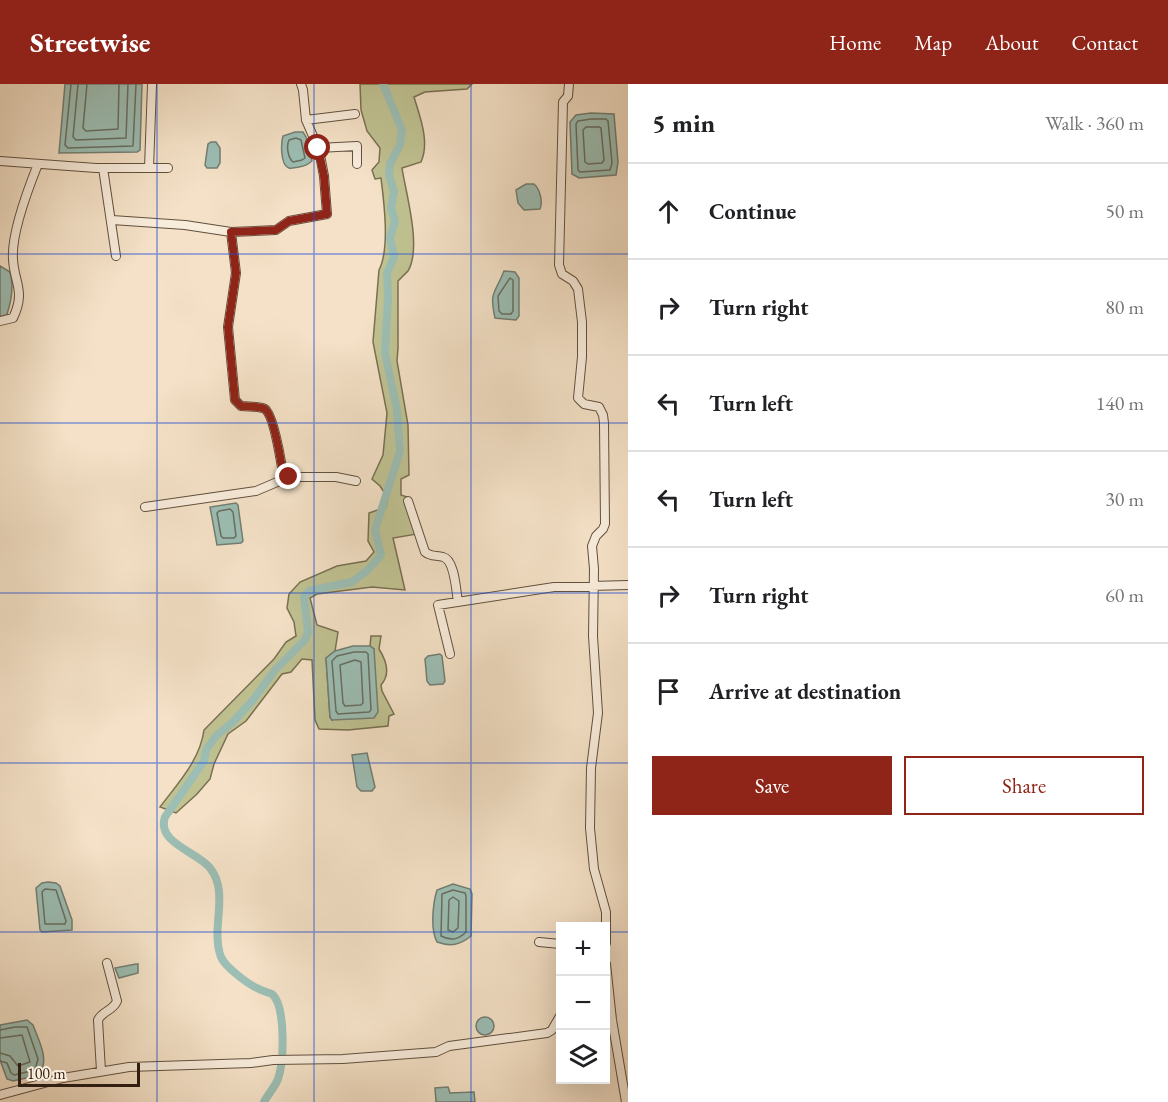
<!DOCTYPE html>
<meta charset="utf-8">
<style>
body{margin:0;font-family:"EB Garamond",serif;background:#f2f2f2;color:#202124}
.controls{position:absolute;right:18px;bottom:18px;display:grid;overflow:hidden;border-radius:0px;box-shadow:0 6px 24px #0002}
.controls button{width:54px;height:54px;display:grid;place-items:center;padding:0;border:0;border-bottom:2px solid #e0e0e0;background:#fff;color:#202124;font:30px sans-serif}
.scale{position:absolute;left:18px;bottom:15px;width:122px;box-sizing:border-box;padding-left:6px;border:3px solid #321f11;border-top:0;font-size:16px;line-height:21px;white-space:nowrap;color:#321f11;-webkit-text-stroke:4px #f8ecdb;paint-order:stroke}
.stop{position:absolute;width:18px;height:18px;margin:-14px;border:4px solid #8f2418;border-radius:50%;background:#fff}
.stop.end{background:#8f2418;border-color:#fff;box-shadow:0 2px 6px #0008}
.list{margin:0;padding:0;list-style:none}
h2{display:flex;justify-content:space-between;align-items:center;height:78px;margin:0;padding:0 24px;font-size:26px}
h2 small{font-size:20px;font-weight:400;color:#757577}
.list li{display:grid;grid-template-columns:39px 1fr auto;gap:18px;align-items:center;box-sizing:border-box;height:96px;padding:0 24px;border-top:2px solid #e0e0e0}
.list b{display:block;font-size:22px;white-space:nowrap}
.list em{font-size:20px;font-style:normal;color:#757577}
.actions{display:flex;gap:12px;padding:18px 24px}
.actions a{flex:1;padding:14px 0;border:2px solid #8f2418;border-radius:0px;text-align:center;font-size:21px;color:#8f2418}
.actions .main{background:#8f2418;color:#fff}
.icon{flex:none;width:33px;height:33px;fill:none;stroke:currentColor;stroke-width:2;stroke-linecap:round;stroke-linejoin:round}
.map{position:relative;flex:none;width:628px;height:1018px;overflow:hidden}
header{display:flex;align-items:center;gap:36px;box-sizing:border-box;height:84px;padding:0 30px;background:#8f2418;color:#fff}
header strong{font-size:28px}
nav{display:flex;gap:33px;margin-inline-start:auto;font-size:21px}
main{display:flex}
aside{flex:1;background:#fff}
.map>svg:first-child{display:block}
.green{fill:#c0c292;stroke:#797052;stroke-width:1.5}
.water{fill:#9cbeb4;stroke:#727e73;stroke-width:1.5}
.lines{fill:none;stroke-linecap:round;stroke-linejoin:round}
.shore{stroke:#676e62;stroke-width:1.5}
.canal{stroke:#9cbeb4;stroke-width:8}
.minor-casing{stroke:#62503e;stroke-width:10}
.minor{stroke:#f8ecdb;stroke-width:8}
.route{stroke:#8f2418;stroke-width:8}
.grid{fill:none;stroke:#1d4ed8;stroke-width:1.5;stroke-opacity:0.55}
</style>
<header>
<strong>Streetwise</strong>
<nav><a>Home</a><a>Map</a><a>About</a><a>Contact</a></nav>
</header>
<main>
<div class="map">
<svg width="628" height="1018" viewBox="0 0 628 1018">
<rect width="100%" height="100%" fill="#f4e1c7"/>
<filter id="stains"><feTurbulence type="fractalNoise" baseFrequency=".00333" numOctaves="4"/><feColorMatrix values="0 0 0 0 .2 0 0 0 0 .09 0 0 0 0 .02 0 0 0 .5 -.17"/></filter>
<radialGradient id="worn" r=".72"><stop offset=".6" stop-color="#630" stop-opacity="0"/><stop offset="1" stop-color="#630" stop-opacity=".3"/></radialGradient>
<path class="green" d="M 360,0 L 472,0 L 467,5 L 425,8 L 414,13 C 420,33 430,58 421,78 L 402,84 C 406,110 422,164 408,187 C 405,190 401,194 398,197 L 398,264 L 397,277 L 408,341 L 409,391 L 401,395 L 401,411 L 410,414 L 417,450 L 393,454 L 405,506 L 372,503 L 317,510 L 310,514 L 317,541 L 338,548 L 335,567 L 326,574 L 330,633 L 332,636 L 374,565 L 370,562 L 371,552 L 381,552 L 379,565 C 386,576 391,590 381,601 L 382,607 L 394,630 L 389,632 L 388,642 L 348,646 L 319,645 L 315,636 L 312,576 L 302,575 L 291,588 L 282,590 L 246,637 L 228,650 L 214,680 L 210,695 L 197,710 L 176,729 L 160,723 C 178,699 200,676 204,646 L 274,575 L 286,558 L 296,552 L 294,538 L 287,524 L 289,510 L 300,498 L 337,482 L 366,477 L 374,468 L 368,457 L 369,429 L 386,423 L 388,414 L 380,402 L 372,395 L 383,371 L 387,329 L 373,258 L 379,186 C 390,165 384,118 381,94 L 375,95 L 372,86 L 379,78 L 380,64 L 367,47 L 361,26 Z"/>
<path class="water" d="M 65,0 L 142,0 L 140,66 L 137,68 L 59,69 Z
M 591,29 L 614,30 L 618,78 L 616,91 L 579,94 L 572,90 L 570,38 L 576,31 Z
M 295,48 L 303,48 L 306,53 L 312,77 C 307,81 305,82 299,83 C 297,83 291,85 289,84 C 280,81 281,59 283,52 Z
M 211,58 L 216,58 L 220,64 L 220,79 L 217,84 L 207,84 L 205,81 L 208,60 Z
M 526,100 L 534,100 C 540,105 543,118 540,125 L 524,126 L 518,119 L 516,106 Z
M 0,182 L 10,188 C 14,202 11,219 6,233 L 0,235 Z
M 504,187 L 515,188 L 519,194 L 519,232 L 516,236 L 495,234 C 489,207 495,210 504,187 Z
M 236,419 L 238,421 L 243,457 L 241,459 L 217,461 L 210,423 Z
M 353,562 L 370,562 L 374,565 L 378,628 L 374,634 L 332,636 L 330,633 L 326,574 L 335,567 Z
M 440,570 L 442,572 L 445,597 L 443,600 L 430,601 L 427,597 L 425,575 L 428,572 Z
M 367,669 L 375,703 L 372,707 L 361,707 L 357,703 L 352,671 Z
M 48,798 L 56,799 L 60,802 L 72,836 L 72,846 L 42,848 L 40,846 L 36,804 L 42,799 Z
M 453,800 L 470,805 L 472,810 L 471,852 C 460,861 451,863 437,858 C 430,845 433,819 437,806 Z
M 136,880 L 138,880 L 138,889 L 119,894 L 115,884 Z
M476 942a9 9 0 1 1 18 0a9 9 0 1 1-18 0Z
M 27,936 L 33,941 C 39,957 50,976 39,991 L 13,997 L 7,995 L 0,976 L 0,941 Z
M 448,1003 L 450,1009 L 474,1008 L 475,1018 L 436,1018 L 435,1004 Z"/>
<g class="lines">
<path class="shore" d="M 71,0 L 65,61 L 68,64 L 133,62 L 136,0
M 78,0 L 73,53 L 76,56 L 126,54 L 128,0
M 87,0 L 83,44 L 86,47 L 118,45 L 119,0
M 591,35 L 606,35 L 608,37 L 612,79 L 610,86 L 580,88 L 578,86 L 576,40 L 578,37 Z
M 586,43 L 599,43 L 601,44 L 604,76 L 602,79 L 588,80 L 585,78 L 583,46 Z
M 296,54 L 301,56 L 305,74 L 302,76 L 293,78 C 288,74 286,62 289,56 Z
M 510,194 L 513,196 L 513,227 L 511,230 L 502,230 L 499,227 L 498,212 Z
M 230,425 L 233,428 L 236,452 L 234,454 L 223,454 L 221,452 L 217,429 L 219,427 Z
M 354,568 L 366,568 L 368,570 L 371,626 L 369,628 L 338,630 L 336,627 L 332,577 L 337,572 Z
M 355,576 L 361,578 L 363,619 L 361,621 L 345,622 L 343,619 L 340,581 Z
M 45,805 L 56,806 L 66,837 L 65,840 L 45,840 L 42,808 Z
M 453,806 L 465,809 L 466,812 L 466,848 C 458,856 451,857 441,852 L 442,810 Z
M 453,813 L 459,817 L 458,844 L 453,848 L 448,846 L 449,816 Z
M 0,946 L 15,943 L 27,943 L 38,975 L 35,986 L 14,991 L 11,989 L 7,979 L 0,977
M 0,954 L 22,951 L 30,978 L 18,982 L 10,972 L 0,969"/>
<path class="canal" d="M 264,1018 C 268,1010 275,1003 278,995 C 284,978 286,922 272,910 C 268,908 262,907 259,905 C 249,901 225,883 221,873 C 210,844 230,809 210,784 C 198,768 156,759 165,733 L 204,677 L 206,666 L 216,652 L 233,638 L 253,616 L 275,586 L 305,556 L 308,548 L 304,513 L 309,507 L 352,498 L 368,486 L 381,471 L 375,446 L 400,367 L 397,326 L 385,269 L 388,213 L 387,189 L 394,173 L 390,154 L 395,137 L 391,124 L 394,108 L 389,91 L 390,80 L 400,61 L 402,46 L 383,0"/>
<g class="minor-casing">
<path id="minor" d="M 569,0 L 568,12 L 563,18 L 559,181 L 562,190 L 573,197 L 578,205 L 582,238 L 582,273 L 578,314 L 584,320 L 599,323 L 603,331 L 604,339 L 605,440 L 603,445 L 596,452 L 592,462 L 594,485 L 593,552 L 598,629 L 591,684 L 590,744 L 594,785 L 606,828 L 606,859
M 306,36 L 355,30
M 318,64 L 357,62 L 357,80
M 0,77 L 96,84 L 168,84
M 103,84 L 116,172
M 149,84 L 152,0
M 112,136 L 185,141 L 231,148 L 276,146 L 289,137 L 327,130 L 324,92 L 319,66 L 306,36 L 303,6 L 301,0
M 231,148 L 236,189 L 228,243 L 235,316 L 241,322 C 248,323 259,322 265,325 C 274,331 282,383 284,396
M 0,237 L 13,234 C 26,207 14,199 13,175 C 11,149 28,105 38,80
M 408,417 L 425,468 C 431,473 436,471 443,473 C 455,476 456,507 458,518
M 145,423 L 256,407 L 289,393 L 336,393 L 356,397
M 450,570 L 438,521 L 554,503 L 628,501
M 539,858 L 560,860
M 606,880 L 612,936 L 626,1018
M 101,987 L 98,936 C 102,927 113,927 117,917 L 107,879
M 0,1011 L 63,994 L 129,983 L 251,979 L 273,976 L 343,975 L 436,968 L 449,962 L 547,949 L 552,946 L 560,932"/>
</g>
<use href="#minor" class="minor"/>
</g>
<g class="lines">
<path class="route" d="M 289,393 L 284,396 C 282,383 274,331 265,325 C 259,322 248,323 241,322 L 235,316 L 228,243 L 236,189 L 231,148 L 276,146 L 289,137 L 327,130 L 324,92 L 318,64"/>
</g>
<path class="grid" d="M 157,0 L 157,1018M 314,0 L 314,1018M 471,0 L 471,1018M 0,170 L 628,170M 0,339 L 628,339M 0,509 L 628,509M 0,679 L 628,679M 0,848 L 560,848M 606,848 L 628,848"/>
<rect width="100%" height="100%" filter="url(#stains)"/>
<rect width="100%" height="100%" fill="url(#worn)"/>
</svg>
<div class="controls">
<button>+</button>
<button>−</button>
<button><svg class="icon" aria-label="layers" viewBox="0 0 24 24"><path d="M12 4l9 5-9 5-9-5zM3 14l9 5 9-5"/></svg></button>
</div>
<div class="scale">100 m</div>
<div class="stop" style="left:318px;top:64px"></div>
<div class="stop end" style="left:289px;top:393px"></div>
</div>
<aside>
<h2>5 min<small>Walk · 360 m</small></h2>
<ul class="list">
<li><svg class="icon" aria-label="ahead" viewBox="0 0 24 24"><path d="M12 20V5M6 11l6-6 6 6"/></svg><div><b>Continue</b></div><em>50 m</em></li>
<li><svg class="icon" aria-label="right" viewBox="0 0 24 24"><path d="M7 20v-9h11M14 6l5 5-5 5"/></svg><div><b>Turn right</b></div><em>80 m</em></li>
<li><svg class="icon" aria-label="left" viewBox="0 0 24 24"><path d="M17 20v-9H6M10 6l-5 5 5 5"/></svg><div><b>Turn left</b></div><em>140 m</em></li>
<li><svg class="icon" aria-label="left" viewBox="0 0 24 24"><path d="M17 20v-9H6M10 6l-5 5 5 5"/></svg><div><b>Turn left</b></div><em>30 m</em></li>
<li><svg class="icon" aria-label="right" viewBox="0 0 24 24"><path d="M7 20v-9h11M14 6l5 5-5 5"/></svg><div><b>Turn right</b></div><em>60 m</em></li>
<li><svg class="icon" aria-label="arrive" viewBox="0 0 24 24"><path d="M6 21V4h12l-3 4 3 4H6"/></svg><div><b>Arrive at destination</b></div></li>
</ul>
<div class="actions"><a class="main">Save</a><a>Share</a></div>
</aside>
</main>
